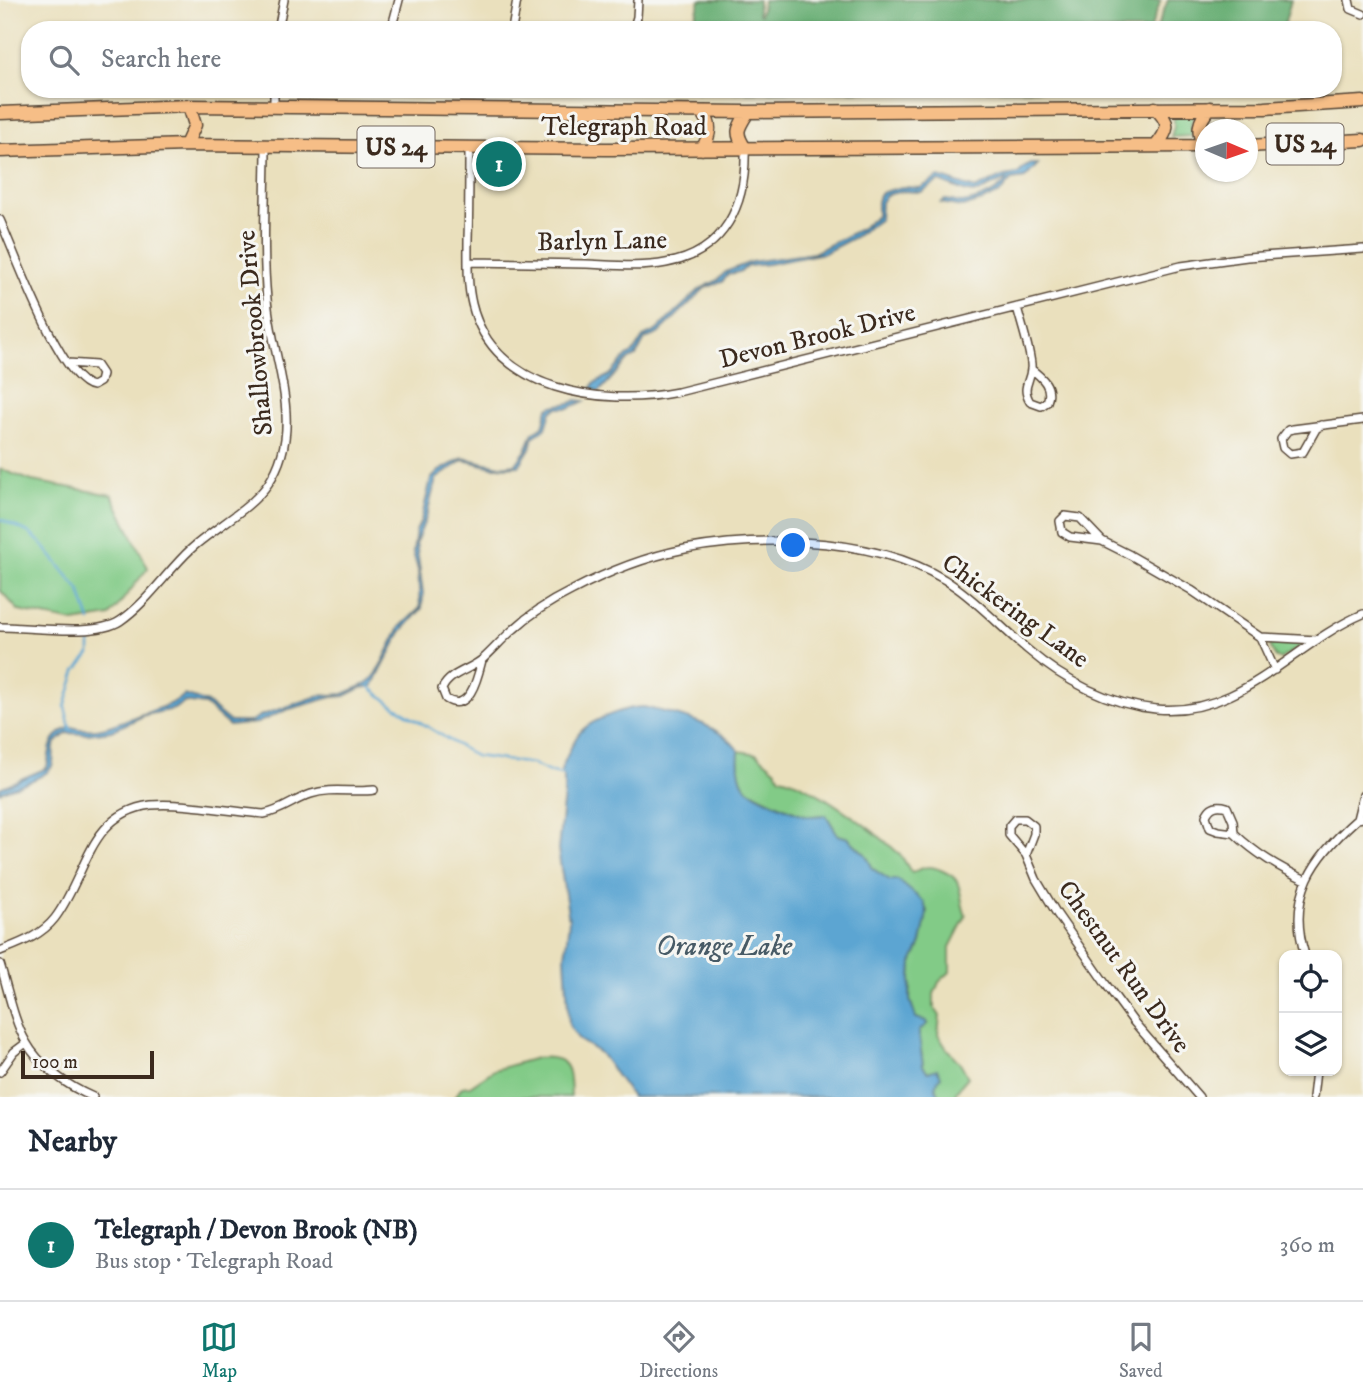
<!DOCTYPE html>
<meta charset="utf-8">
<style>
body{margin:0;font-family:"IM FELL DW Pica",serif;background:#f2f2f3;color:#1f2937}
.controls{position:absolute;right:21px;bottom:21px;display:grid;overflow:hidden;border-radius:14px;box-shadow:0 2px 5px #0004}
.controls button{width:63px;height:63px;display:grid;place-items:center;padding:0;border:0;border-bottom:2px solid #e0e1e3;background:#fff;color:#1f2937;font:35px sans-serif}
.compass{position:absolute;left:1195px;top:119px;width:63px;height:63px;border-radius:50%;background:#fff;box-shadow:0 2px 5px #0004;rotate:92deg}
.scale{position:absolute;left:21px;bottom:18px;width:133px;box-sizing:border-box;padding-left:7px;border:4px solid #3b2a1e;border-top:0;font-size:19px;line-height:24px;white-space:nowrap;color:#3b2a1e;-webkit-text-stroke:5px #f6f6f2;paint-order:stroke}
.you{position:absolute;left:794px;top:546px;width:24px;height:24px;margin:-18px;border:5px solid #fff;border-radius:50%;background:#1a73e8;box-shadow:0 0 0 10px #1a73e833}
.badge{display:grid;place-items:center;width:46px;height:46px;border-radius:50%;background:#0f766e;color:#fff;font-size:23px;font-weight:700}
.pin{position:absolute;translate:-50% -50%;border:4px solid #fff;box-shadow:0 2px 7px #0006}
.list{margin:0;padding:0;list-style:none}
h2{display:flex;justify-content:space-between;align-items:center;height:91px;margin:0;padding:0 28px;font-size:30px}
h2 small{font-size:23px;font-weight:400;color:#747a83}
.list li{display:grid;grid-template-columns:46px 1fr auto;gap:21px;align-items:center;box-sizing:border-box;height:112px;padding:0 28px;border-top:2px solid #e0e1e3}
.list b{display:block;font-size:26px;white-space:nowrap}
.list p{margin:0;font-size:23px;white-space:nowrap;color:#747a83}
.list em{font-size:23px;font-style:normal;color:#747a83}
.icon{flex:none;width:38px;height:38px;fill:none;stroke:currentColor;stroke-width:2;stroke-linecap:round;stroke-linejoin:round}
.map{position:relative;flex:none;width:1363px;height:1097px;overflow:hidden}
.search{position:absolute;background:#fff;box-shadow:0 2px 5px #0004;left:21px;right:21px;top:21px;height:77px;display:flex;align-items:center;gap:18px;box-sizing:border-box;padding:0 24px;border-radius:28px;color:#747a83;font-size:26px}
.sheet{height:203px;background:#fff}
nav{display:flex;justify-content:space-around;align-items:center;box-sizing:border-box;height:98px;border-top:2px solid #e0e1e3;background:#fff;font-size:19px;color:#747a83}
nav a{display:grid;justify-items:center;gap:4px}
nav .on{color:#0f766e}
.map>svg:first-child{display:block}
.green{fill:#82cb87;stroke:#5e7a52;stroke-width:2}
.forest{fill:#69af74;stroke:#526c49;stroke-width:2}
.water{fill:#5ba5d2;stroke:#4b6878;stroke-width:2}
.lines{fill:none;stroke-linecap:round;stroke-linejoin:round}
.stream{stroke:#5ba5d2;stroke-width:2.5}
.street-casing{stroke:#554536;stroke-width:10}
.highway-casing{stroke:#554536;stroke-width:15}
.street{stroke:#fff;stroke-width:7}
.highway{stroke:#f6be87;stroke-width:12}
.labels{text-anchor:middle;stroke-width:6;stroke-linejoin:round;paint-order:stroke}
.shield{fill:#f6f6f2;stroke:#73675e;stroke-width:2}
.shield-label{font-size:24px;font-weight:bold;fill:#3b2a1e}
.street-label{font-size:26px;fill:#3b2a1e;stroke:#f6f6f2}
.water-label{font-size:28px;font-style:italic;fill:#485b66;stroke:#f6f6f2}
</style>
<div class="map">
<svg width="1363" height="1097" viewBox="0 0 1363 1097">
<rect width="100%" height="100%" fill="#f6f6f2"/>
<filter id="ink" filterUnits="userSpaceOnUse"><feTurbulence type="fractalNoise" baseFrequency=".0143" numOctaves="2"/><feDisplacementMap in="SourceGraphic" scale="14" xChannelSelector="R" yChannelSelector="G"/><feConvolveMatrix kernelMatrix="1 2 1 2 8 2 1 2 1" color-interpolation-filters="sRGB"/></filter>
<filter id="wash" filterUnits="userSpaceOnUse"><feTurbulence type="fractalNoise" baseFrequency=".00686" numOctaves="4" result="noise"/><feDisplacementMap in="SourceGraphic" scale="28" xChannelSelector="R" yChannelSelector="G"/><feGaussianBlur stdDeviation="1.57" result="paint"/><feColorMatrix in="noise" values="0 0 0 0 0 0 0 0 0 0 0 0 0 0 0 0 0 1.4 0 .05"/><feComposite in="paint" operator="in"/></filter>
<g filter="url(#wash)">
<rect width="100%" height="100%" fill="#eae0bd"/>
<path class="green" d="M 1174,115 L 1194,115 L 1191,124 L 1192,136 L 1171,137 L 1174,126 Z
M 0,469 L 32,481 L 112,495 L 148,568 L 110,616 L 74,622 L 19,611 L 0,590 Z
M 1271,642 L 1302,642 L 1303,645 L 1280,659 L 1276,658 L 1270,648 Z
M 739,751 L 757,754 L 776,770 L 780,777 C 809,782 878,833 900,855 C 905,860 907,867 912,873 C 926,864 934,866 947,873 C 952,876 956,878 958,884 C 962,895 961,904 966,916 L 950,947 L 950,972 L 939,982 L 934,994 L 934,1007 L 940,1016 L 938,1035 L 947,1049 L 961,1064 L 968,1077 L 956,1091 L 956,1097 L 940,1097 L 930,1072 L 926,1071 L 923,1066 L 919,1035 L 919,1031 L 927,1024 L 916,1018 L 910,1000 L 912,963 L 921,943 L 927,911 L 923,902 L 873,869 L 866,855 L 848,838 L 838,835 L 826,815 C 821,815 815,816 809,816 C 799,814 748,792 744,785 C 738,775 738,762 739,751 Z
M 536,1058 C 570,1055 570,1067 571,1097 L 455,1097 L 462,1087 L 470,1086 L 494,1070 Z"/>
<path class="forest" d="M 700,0 L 758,0 L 758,14 L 760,15 L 763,0 L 1161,0 L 1150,30 L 692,30 Z
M 1168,0 L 1291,0 L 1283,30 L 1156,30 Z
M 696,89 L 1094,89 L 698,92 Z
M 1256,89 L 1254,92 L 1102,90 L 1103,89 Z"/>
<path class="water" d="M 1031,164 L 1038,164 L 1025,178 L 1011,180 L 1000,193 L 982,201 L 962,207 L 941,203 L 945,200 C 951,200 957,203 962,203 C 977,201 1001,192 1007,179 L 976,193 L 967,192 L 939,181 L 921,192 L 903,191 L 886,195 L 881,202 L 880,219 L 855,237 L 824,253 L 768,264 L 748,266 L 739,272 L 728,274 L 722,282 L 705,288 L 658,334 L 645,339 L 636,356 L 629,359 L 599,392 L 591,389 L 594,383 L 610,375 L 627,356 L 633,353 L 643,337 L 656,331 L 700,289 L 718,280 L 725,272 L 751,262 L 814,253 L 862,228 L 877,216 L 877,202 L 879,195 L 884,192 L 902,187 L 920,188 L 939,177 L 975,189 L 1004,176 L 1018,174 L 1025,167 Z
M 576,400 L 584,401 L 569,408 L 556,408 L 551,412 L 546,428 L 533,437 L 530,448 L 519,466 L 493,467 L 463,460 L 436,479 L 426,518 L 416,542 L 423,594 L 422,608 L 401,632 L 373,686 L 361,688 L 345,696 L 332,697 L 286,710 L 257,723 L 229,726 L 205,705 L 184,702 L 174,709 L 145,715 L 111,731 L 87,734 L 67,733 L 55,743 C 52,751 55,760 52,766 C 48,778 11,787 0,792 L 0,788 L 47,768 C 51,747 48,737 71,727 C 97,735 116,723 140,715 C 156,709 170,706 185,695 L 207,703 L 230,722 L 250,722 L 260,716 L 318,696 L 343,694 L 369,683 L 377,673 L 400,627 L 420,608 L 418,570 L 413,552 L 416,531 L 421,521 L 431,479 L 439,471 L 463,458 L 500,466 L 516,464 L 526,450 L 533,433 L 543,426 C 545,422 546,412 548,409 C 554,402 569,407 576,400 Z
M 644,707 C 678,716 716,721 739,751 C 738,762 738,775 744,785 C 748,793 798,814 809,816 C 815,816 821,815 826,815 L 838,835 L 848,838 L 866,855 L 873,869 L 890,880 L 898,880 L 924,902 L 927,913 L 921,943 L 912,963 L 910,993 L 910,1000 L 916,1018 L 926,1021 L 927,1024 L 919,1031 L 919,1035 L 923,1066 L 928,1072 L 937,1069 L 941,1076 L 935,1085 L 940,1097 L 632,1097 L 600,1053 L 579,1040 L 569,1025 L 565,957 L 569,920 L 558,850 L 564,793 L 564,779 L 561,770 C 566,759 571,745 578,735 C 588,720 627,707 644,707 Z"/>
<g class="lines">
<path class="stream" d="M 0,519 L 28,532 L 40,542 L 80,591 L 90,621
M 370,687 L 391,704 L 475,756 L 533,764 L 549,772 L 562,774
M 70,728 L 65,707 L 76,671 L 90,654 L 90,637"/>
</g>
</g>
<g filter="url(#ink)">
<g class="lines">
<g class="street-casing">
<path id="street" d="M 1349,0 L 1351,9 L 1363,14
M 278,30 L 284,0
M 391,30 L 399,0
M 512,30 L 517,0
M 633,30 L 637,17 L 638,0
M 274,106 L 274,89
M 469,148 C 469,178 469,209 468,239 C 468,261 467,283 472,304 C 493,392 603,407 678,392 L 1181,266 L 1247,257 L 1363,249
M 0,220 C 14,251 61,382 93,386 L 100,382 L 102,374 L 96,365 L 68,363
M 468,262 C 507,263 546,263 586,264 C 612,265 640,268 666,263 C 725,253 747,204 745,148
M 1017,307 C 1020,320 1033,358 1031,369 C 1030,383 1021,387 1030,402 L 1041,406 L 1047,402 C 1053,387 1043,378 1031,369
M 1321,425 L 1316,429 L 1303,452 L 1290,454 L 1283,448 L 1281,439 L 1288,430 L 1293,429 L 1363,420
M 1102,541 L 1080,518 L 1065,516 L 1060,521 L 1062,532 L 1070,537 L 1102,541 L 1130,555 L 1191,590 L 1260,637 L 1317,640
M 0,627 C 31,627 96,637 120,621 C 148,602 167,571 191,549 C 214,528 251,509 268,484 C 307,426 272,362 267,299 C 262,248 266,197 266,145
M 1260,637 L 1275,670
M 482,660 C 478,676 470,714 446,699 L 442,689 C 450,672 471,670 484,658 C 494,649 503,638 514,629 C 531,613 551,601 571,591 C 607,572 645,557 685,549 C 766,534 888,537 957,588 C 982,606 1004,630 1028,650 C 1063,680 1110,705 1156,709 C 1242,717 1292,644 1363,614
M 1357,819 L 1363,795
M 1234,833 L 1218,831 L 1210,828 L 1206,816 C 1210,806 1217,804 1227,807 L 1233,821 L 1234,833 C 1256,854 1278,867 1306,880
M 1026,855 L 1034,834 L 1034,826 L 1025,819 L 1015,819 L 1009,826 L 1009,835 L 1026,855 L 1036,879 L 1057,914 L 1105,983 L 1133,1021 L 1199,1097
M 0,951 C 20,943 41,936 55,918 C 87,876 88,813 151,805 C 183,802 231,812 264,814 C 282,811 295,799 311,794 C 332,787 353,793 374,790
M 1305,955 C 1286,895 1314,857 1357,819 L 1363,818
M 0,964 C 8,989 13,1019 26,1042 C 39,1066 69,1087 93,1097
M 0,1072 L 14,1052 L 26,1043
M 1313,1097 L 1316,1071"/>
</g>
<g class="highway-casing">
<path id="highway" d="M 1155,108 C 1171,123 1169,130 1156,146
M 0,113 L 189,106 L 748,112 L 1265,108 L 1363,102
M 186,145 L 195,125 L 189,106
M 1204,146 C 1196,131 1199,120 1210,108
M 1248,146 L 1363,140
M 745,148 C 734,132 738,128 748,112
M 702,149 C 710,136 713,124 702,112
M 0,151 L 186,145 L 606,149 L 1206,146"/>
</g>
<use href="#street" class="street"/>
<use href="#highway" class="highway"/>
</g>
</g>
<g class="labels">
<g class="shield">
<rect x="1266.5" y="123.5" width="77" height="41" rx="5"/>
<rect x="357.5" y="126.5" width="77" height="41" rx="5"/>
</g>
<g class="shield-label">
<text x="1305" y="152">US 24</text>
<text x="396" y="155">US 24</text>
</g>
<g class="street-label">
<text x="624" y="135">Telegraph Road</text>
<text transform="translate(602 240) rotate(-1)" y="9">Barlyn Lane</text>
<text transform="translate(254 333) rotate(-95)" y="9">Shallowbrook Drive</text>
<text transform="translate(817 335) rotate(-14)" y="9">Devon Brook Drive</text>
<text transform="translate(1016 610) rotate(36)" y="9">Chickering Lane</text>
<text transform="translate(1125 966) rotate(54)" y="9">Chestnut Run Drive</text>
</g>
<g class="water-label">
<text x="724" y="955">Orange Lake</text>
</g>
</g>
</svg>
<div class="controls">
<button><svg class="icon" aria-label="locate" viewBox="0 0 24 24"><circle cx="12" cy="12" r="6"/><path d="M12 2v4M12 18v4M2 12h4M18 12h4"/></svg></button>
<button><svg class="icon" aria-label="layers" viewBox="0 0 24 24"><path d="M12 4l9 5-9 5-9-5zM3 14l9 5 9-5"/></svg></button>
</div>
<svg class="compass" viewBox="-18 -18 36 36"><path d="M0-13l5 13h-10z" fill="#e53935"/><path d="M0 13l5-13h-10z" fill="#747a83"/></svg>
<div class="scale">100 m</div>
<div class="you"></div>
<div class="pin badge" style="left:499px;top:164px">1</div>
<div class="search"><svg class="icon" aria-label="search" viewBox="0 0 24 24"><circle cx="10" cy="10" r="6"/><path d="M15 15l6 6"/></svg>Search here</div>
</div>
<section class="sheet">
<h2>Nearby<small></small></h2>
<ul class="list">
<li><span class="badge">1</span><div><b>Telegraph / Devon Brook (NB)</b><p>Bus stop · Telegraph Road</p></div><em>360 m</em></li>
</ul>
</section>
<nav>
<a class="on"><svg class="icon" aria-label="map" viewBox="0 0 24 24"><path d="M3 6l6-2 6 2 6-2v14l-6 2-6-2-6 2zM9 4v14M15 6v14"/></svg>Map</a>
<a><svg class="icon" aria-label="directions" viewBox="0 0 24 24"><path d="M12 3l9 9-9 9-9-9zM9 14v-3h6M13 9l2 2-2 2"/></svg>Directions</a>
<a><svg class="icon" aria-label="saved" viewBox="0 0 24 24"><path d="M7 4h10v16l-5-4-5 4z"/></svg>Saved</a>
</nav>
